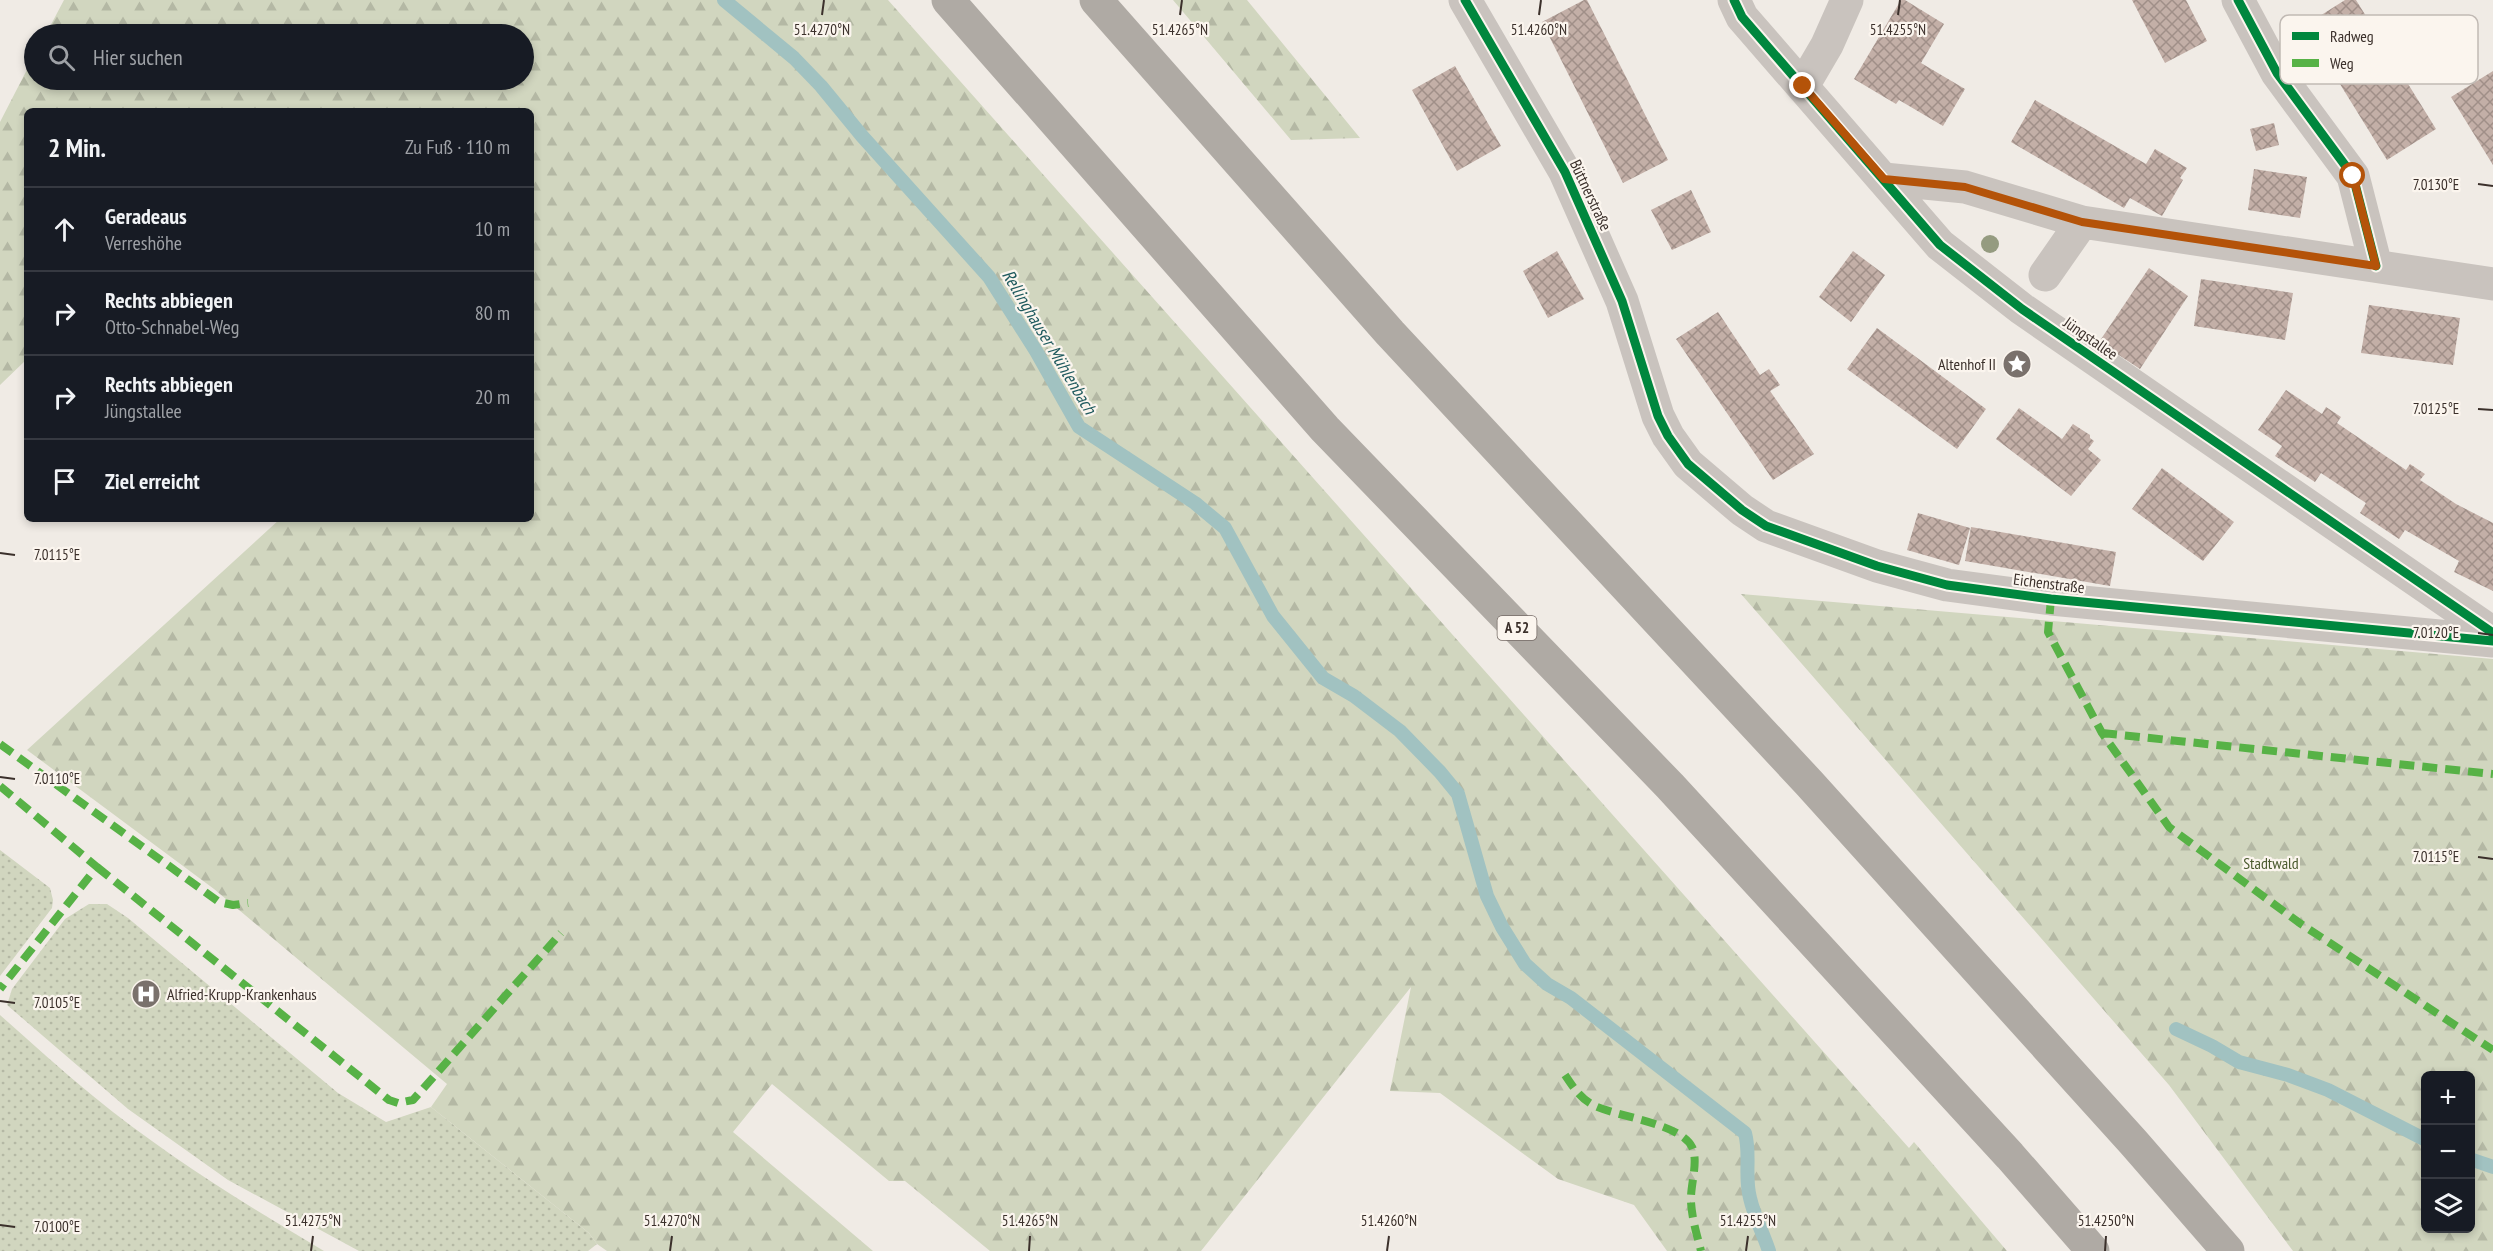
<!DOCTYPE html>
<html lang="de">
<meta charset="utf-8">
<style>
body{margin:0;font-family:"PT Sans Narrow",sans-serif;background:#242831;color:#f1f3f6}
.controls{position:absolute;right:18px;bottom:18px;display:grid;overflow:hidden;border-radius:9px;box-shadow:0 3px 9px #0003}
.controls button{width:54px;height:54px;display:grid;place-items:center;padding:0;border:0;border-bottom:2px solid #363941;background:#171b24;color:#f1f3f6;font:30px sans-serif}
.stop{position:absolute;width:18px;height:18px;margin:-14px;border:4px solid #b45309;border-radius:50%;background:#fff}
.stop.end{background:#b45309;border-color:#fff;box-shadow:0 2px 6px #0008}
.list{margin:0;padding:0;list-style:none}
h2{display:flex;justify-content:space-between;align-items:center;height:78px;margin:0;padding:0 24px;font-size:26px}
h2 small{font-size:20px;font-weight:400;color:#9ea1a6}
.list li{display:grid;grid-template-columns:39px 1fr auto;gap:18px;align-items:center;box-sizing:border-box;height:84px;padding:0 24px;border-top:2px solid #363941}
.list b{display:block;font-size:22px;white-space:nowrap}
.list p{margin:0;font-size:20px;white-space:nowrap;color:#9ea1a6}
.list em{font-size:20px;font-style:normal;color:#9ea1a6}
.icon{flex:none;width:33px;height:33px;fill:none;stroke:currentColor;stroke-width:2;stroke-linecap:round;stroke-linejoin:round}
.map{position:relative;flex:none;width:2493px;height:1251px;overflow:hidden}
.search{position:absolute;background:#171b24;box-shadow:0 3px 9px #0003;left:24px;top:24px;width:510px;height:66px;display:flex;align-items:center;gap:15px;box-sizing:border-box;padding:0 21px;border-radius:33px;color:#9ea1a6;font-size:22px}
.panel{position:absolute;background:#171b24;box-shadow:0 3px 9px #0003;left:24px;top:108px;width:510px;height:414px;border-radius:9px}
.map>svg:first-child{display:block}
.green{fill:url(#green-dots)}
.forest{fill:url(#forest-firs);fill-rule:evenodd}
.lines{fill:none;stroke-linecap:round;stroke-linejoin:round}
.stream{stroke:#a1c2c1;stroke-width:14}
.building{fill:url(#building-cross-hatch)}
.street{stroke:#c9c3be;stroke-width:33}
.highway{stroke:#afaaa4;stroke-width:33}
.quiet{stroke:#57b246;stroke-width:8;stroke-dasharray:15 8;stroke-linecap:butt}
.cycleway-casing{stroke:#fbf5ee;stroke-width:13}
.cycleway{stroke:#00873e;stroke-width:9}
.tree{fill:#959b80}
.route{stroke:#b45309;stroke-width:8}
.ticks{fill:none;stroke:#3b302b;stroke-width:2}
.labels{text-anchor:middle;stroke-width:4.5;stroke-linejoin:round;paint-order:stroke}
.shield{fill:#fbf5ee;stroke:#756b66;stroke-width:1.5}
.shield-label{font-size:15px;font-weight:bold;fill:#3b302b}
.street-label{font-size:16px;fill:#3b302b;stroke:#fbf5ee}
.poi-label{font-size:16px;fill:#3b302b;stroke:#fbf5ee;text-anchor:end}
.park-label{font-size:16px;fill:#4a5a2e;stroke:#fbf5ee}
.water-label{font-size:18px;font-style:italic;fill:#1f5a5e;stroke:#fbf5ee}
.key{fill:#fbf5ee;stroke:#c1bab4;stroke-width:1.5}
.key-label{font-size:16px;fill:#3b302b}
.ticks-label{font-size:15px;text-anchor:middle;fill:#3b302b;stroke:#fbf5ee;stroke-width:4.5;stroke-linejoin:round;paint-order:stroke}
</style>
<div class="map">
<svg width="2493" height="1251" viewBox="0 0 2493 1251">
<defs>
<pattern id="green-dots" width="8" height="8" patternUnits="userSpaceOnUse" patternTransform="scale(1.5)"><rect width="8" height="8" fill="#d1d6bf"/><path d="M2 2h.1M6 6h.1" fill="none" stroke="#b4b8a4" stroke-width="1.8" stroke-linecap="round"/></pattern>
<pattern id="forest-firs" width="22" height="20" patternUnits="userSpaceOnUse" patternTransform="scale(1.5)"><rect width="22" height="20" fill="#d1d6bf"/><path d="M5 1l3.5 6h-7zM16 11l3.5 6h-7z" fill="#b4b8a4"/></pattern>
<pattern id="building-cross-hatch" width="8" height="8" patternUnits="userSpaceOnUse" patternTransform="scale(1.5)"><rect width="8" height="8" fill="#c3afa7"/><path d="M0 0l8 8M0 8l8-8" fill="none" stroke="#a08f88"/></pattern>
</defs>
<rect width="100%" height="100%" fill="#f0ebe5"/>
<path class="green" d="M 0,850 L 50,888 L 53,900 L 52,908 L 0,976 Z
M 89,904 L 107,904 L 128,918 L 338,1093 L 386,1122 L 431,1107 L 589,1233 L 597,1244 L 588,1251 L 359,1251 L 228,1180 L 128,1109 L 7,1005 L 12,989 L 65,919 Z
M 0,1015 C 31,1042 61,1070 93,1096 C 164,1154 244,1204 324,1251 L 0,1251 Z"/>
<path class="forest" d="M 64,0 L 888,0 L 1909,1148 L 1914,1142 L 2007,1251 L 1667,1251 L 1634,1205 L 1558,1179 L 1440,1093 L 1390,1091 L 1411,987 L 1201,1251 L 990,1251 L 905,1181 L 889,1181 L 772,1084 L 733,1132 L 873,1251 L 607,1251 L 597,1244 L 589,1233 L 431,1107 L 447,1084 L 214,889 L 27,750 L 280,519 L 531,519 L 531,111 L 27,111 L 27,359 L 0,385 L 0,122 L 34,56 L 34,80 L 524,80 L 524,34 L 46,34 Z
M 1173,0 L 1247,0 L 1360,138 L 1291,140 Z
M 1741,594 L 2493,659 L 2493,1251 L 2293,1251 L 2169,1085 ZM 2426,1076 L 2470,1076 L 2470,1228 L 2426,1228 Z"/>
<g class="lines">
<path class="stream" d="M 724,0 L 794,58 L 821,86 L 862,136 L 989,277 L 1036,351 L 1079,427 L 1195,503 L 1225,528 L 1273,616 L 1323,678 L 1354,696 L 1400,731 L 1440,772 L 1458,794 L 1487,896 L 1502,927 L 1525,964 L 1547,984 L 1571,998 L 1745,1133 C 1751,1155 1744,1176 1750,1198 C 1754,1216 1763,1233 1769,1251
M 2176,1029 L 2212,1046 L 2239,1062 L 2288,1075 L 2328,1090 L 2426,1140
M 2470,1159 L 2493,1167"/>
</g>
<path class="building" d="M 1584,0 L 1587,0 L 1668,160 L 1623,183 L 1542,22 Z
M 1901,0 L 1905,0 L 1944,24 L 1921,63 L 1965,89 L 1943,126 L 1899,100 L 1896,104 L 1854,79 Z
M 2132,0 L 2186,0 L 2207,41 L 2165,63 Z
M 2345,0 L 2356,0 L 2436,129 L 2387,160 L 2304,26 Z
M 1455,66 L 1501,146 L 1457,171 L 1412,90 Z
M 2493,71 L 2493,165 L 2451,97 Z
M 2035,100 L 2146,164 L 2155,149 L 2187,168 L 2180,178 L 2183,180 L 2162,216 L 2130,198 L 2124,208 L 2011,142 Z
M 2274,123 L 2279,145 L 2256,151 L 2250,129 Z
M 2254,169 L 2307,177 L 2300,218 L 2248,210 Z
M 1691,190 L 1711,232 L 1672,250 L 1651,210 Z
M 1557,251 L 1584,299 L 1548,318 L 1523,271 Z
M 1853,251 L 1885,275 L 1851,322 L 1819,297 Z
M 2149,268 L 2188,296 L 2140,369 L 2099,342 Z
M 2201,279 L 2293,293 L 2285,340 L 2194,326 Z
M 2369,305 L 2460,318 L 2453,365 L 2361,353 Z
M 1718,312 L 1760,375 L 1769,369 L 1780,385 L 1770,391 L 1814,454 L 1773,480 L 1676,339 Z
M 1877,328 L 1986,409 L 1957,449 L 1847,369 Z
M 2286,390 L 2322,414 L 2326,407 L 2341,417 L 2337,423 L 2406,470 L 2410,464 L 2425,474 L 2420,480 L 2456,504 L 2493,523 L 2493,591 L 2454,572 L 2459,561 L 2405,530 L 2399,539 L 2360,513 L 2366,503 L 2321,473 L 2315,482 L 2275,456 L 2282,446 L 2258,430 Z
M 2019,408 L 2062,439 L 2073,424 L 2090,435 L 2090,438 L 2094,441 L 2088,449 L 2101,460 L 2071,496 L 1996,439 Z
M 2162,468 L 2234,522 L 2203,561 L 2132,509 Z
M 1918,513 L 1970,528 L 1959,565 L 1907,550 Z
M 1971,527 L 2116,552 L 2110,586 L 1965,561 Z"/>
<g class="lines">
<path class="street" d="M 1465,0 L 1565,172 L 1622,301 L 1658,416 L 1668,436 L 1688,464 L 1742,510 L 1766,526 L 1877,566 L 1947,585 L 2051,599 L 2493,641
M 1734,0 L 1742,17 L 1940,245 L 2022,309 L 2493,633
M 2238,0 L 2277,73 L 2353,176 L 2376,266
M 1803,86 L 1827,45 L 1847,0
M 1884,179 L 1965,187 L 2082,222 L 2493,284
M 2045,275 L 2082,222"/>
<path class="highway" d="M 948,0 L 1325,429 L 1670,786 L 2010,1156 L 2093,1251
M 1096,0 L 1390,333 L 1809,783 L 2134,1143 L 2228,1251"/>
<path class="quiet" d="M 2051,599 L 2048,632 L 2102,733 L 2169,827 L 2301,924 L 2493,1050
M 2102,733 L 2493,774
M 0,744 L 219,902 L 233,905 L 248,903
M 0,786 L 97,867 L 0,989
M 97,867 L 389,1100 L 398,1103 L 413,1100 L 561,933
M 1565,1075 C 1573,1087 1580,1098 1593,1105 C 1617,1117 1680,1123 1692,1147 C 1699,1162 1690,1185 1691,1202 C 1692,1219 1697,1235 1701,1251"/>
<g class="cycleway-casing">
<path id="cycleway" d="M 1465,0 L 1565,172 L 1622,301 L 1658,416 L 1668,436 L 1688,464 L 1742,510 L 1766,526 L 1877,566 L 1947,585 L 2051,599 L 2493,641
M 1734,0 L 1742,17 L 1940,245 L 2022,309 L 2493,633
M 2238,0 L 2277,73 L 2353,176 L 2376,266"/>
</g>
<use href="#cycleway" class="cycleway"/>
</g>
<circle class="tree" cx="1990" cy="244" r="9"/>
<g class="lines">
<path class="route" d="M 1803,86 L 1884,179 L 1965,187 L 2082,222 L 2376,266 L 2353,176"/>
</g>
<path class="ticks" d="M 822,15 L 824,0M 1180,15 L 1182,0M 1539,15 L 1541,0M 1898,15 L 1900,0M 2478,184 L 2493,186M 2478,409 L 2493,410M 0,553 L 15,555M 2478,633 L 2493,635M 0,777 L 15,779M 2478,857 L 2493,859M 0,1001 L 15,1003M 0,1225 L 15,1227M 311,1251 L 313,1236M 670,1251 L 672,1236M 1029,1251 L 1030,1236M 1387,1251 L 1389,1236M 1746,1251 L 1748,1236M 2105,1251 L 2106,1236"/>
<defs>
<g id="sight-disc" transform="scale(1.5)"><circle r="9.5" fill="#7a716c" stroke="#fbf5ee"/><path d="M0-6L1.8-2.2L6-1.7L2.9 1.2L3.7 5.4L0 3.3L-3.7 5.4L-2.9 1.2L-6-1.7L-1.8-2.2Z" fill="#fff"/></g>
<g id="hospital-disc" transform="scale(1.5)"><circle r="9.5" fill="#7a716c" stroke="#fbf5ee"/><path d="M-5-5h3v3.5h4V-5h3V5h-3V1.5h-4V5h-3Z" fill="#fff"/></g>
</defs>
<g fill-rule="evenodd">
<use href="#sight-disc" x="2017" y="364"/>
<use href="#hospital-disc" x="146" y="994"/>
</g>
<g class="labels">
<rect class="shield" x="1497.5" y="616" width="39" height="24" rx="4.5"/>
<g class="shield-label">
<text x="1517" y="633">A 52</text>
</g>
<g class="street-label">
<text transform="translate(1591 195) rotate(65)" y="6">Büttnerstraße</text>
<text transform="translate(2091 338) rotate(35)" y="6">Jüngstallee</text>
<text transform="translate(2049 583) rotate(7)" y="6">Eichenstraße</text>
</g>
<g class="poi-label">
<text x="1996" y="370">Altenhof II</text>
<text x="167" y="1000" text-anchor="start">Alfried-Krupp-Krankenhaus</text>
</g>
<g class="park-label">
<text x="2271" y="869">Stadtwald</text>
</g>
<g class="water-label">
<text transform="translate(1049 342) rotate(59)" y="6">Rellinghauser Mühlenbach</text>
</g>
</g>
<rect x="2280" y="15" width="198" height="69" rx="9" class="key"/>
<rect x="2292" y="32" width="27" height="8" fill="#00873e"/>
<rect x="2292" y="59" width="27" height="8" fill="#57b246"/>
<g class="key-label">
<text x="2330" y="42">Radweg</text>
<text x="2330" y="69">Weg</text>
</g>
<g class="ticks-label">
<text x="822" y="35">51.4270°N</text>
<text x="1180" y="35">51.4265°N</text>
<text x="1539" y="35">51.4260°N</text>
<text x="1898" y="35">51.4255°N</text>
<text x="2436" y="190">7.0130°E</text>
<text x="2436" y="414">7.0125°E</text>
<text x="57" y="560">7.0115°E</text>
<text x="2436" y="638">7.0120°E</text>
<text x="57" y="784">7.0110°E</text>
<text x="2436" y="862">7.0115°E</text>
<text x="57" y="1008">7.0105°E</text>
<text x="313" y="1226">51.4275°N</text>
<text x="672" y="1226">51.4270°N</text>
<text x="1030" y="1226">51.4265°N</text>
<text x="1389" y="1226">51.4260°N</text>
<text x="1748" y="1226">51.4255°N</text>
<text x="2106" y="1226">51.4250°N</text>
<text x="57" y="1232">7.0100°E</text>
</g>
</svg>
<div class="controls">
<button>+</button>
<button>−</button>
<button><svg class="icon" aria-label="layers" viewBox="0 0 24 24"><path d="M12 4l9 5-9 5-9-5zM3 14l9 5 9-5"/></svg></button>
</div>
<div class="stop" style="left:2353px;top:176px"></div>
<div class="stop end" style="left:1803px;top:86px"></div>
<div class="search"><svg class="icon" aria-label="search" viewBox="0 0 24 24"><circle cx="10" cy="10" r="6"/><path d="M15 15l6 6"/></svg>Hier suchen</div>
<section class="panel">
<h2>2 Min.<small>Zu Fuß · 110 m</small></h2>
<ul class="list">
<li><svg class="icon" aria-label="ahead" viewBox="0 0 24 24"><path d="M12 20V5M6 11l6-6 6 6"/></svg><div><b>Geradeaus</b><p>Verreshöhe</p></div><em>10 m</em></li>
<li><svg class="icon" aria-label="right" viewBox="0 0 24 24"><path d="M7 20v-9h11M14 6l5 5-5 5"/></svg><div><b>Rechts abbiegen</b><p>Otto-Schnabel-Weg</p></div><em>80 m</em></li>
<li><svg class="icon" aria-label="right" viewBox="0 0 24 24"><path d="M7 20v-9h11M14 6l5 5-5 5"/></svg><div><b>Rechts abbiegen</b><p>Jüngstallee</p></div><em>20 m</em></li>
<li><svg class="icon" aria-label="arrive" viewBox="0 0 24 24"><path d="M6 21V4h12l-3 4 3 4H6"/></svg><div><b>Ziel erreicht</b></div></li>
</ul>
</section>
</div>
